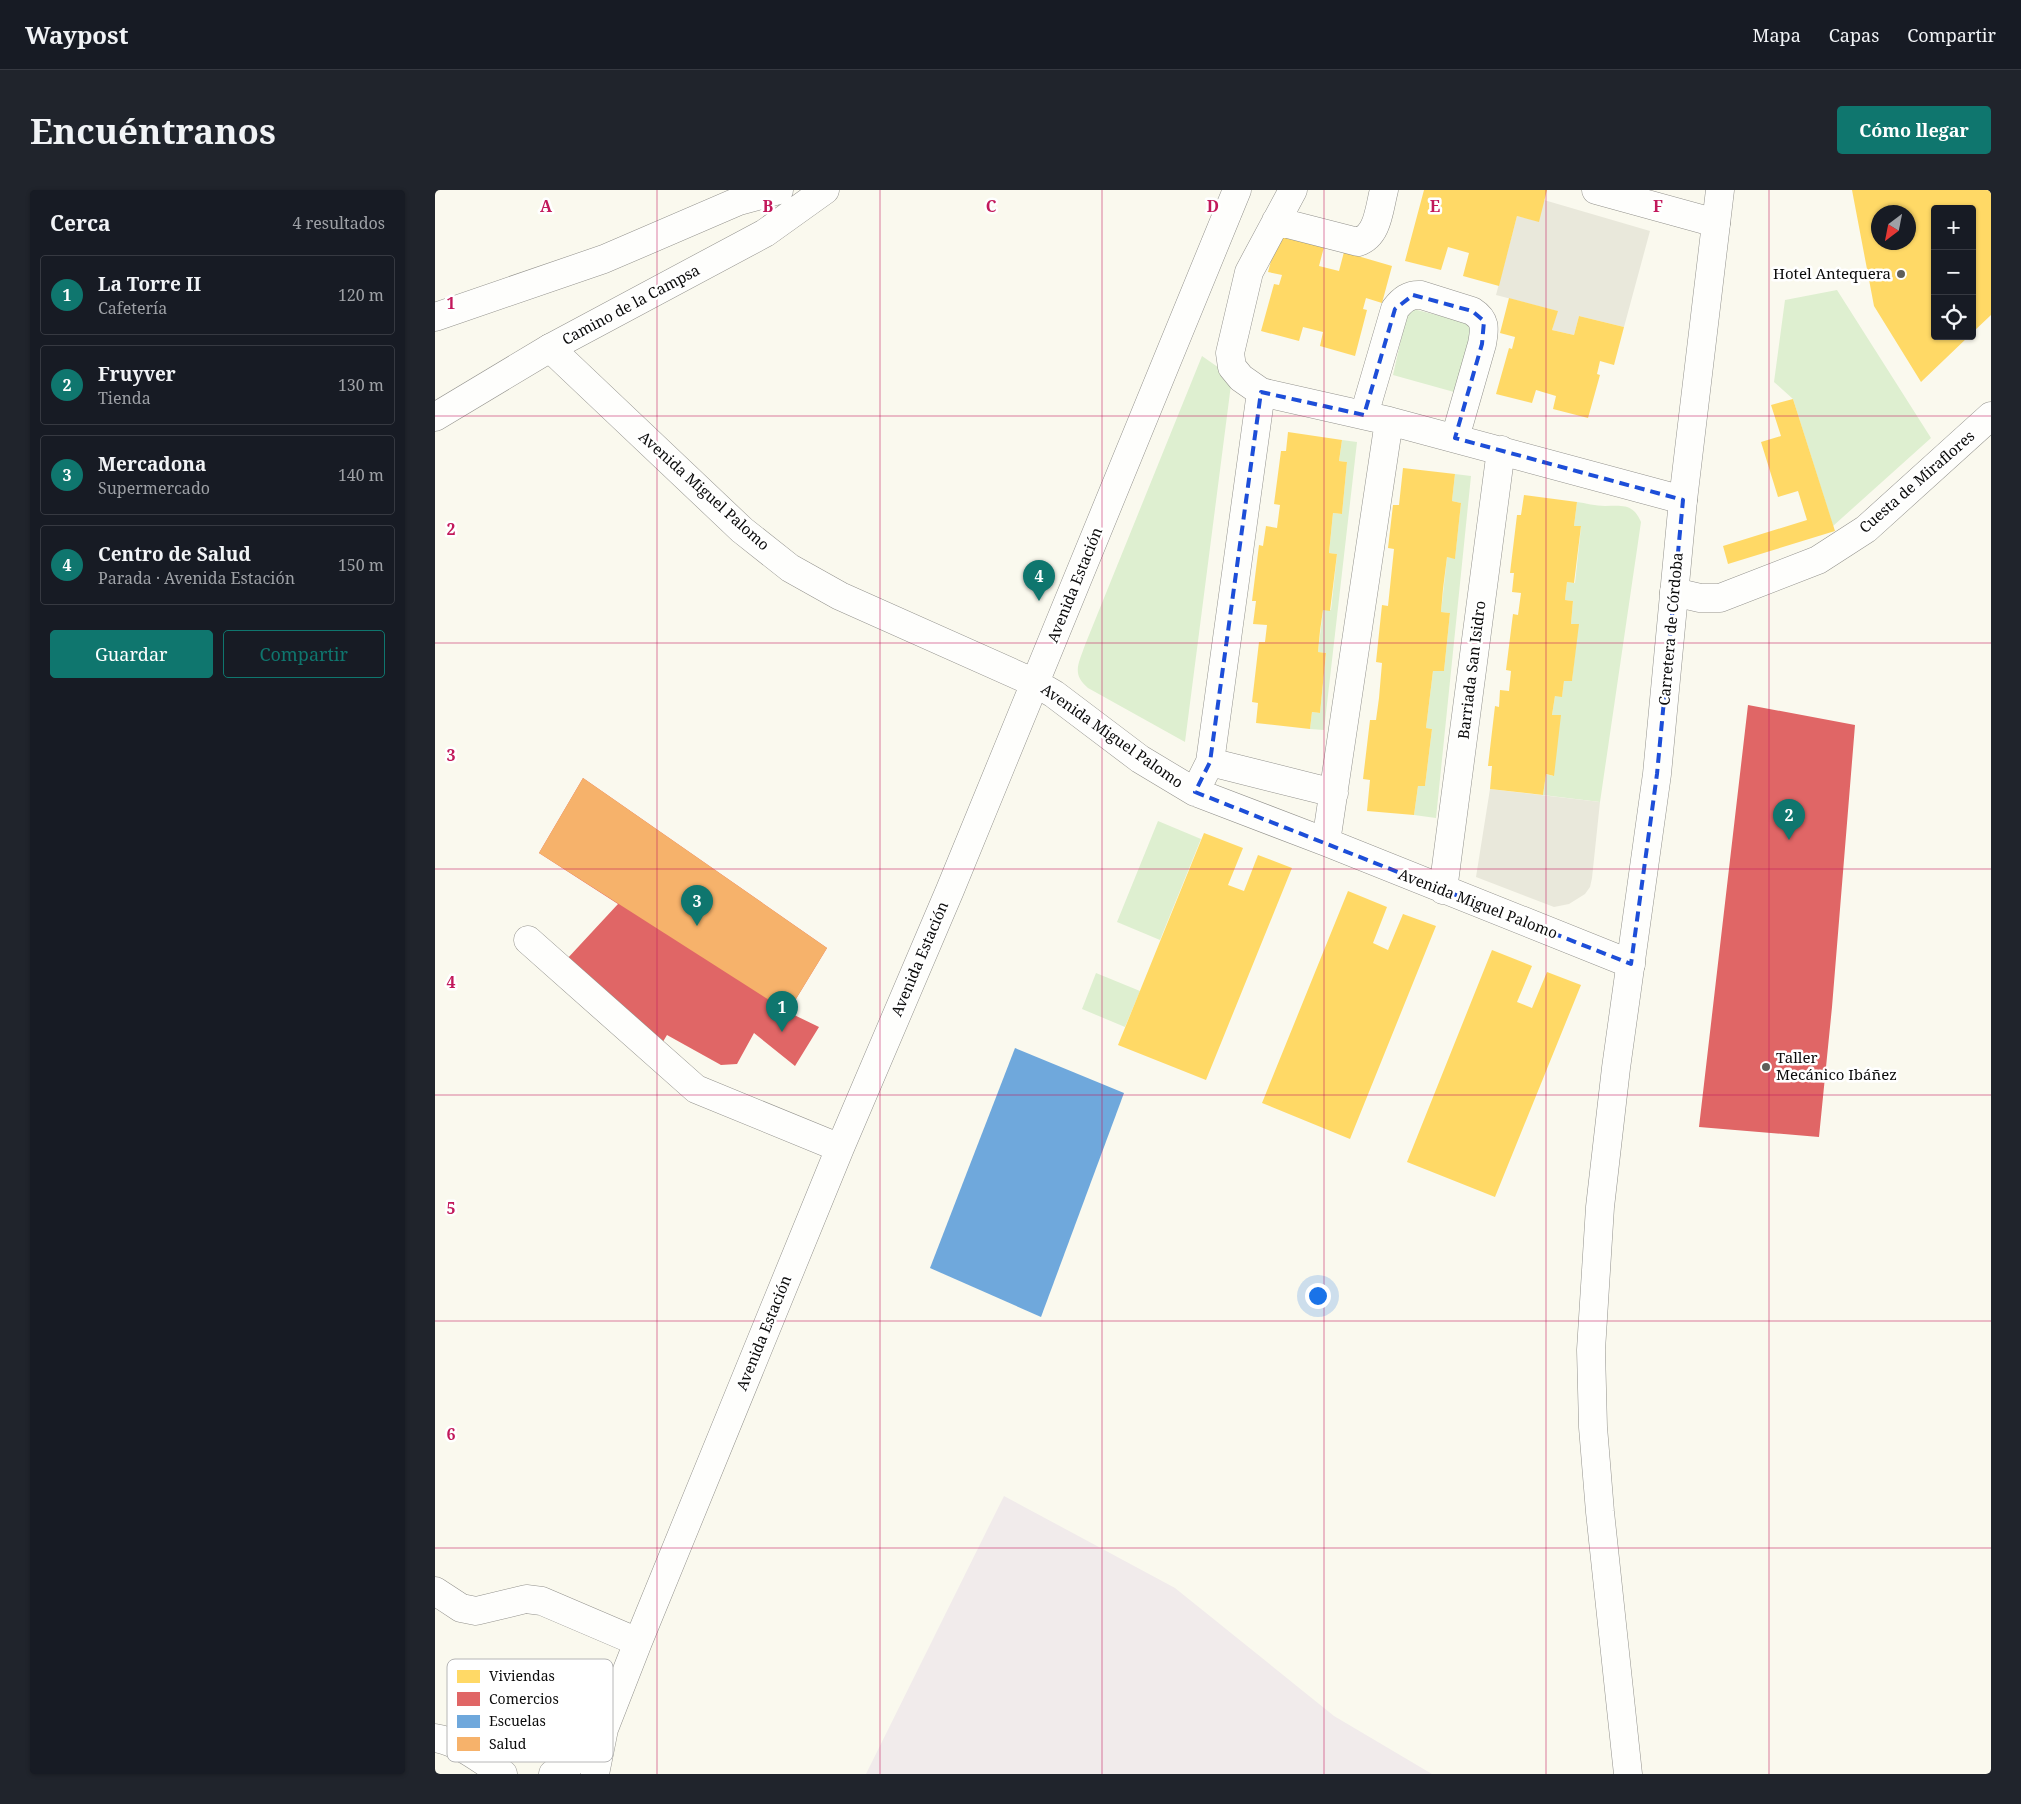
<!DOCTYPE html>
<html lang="es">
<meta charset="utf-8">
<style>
body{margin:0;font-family:"Noto Serif",serif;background:#20242c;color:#f1f3f6}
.controls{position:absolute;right:15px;top:15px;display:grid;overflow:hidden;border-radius:5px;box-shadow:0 1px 4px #0004}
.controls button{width:45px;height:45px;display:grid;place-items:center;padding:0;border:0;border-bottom:1px solid #363941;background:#171b24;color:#f1f3f6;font:25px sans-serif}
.compass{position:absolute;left:1436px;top:15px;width:45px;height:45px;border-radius:50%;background:#171b24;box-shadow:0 1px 4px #0004;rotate:212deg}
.you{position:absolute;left:882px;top:1105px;width:18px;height:18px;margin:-12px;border:4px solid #fff;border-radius:50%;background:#1a73e8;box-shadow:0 0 0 8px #1a73e833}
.badge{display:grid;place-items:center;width:32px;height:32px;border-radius:50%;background:#0f766e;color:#fff;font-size:16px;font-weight:700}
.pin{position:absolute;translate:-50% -41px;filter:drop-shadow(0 1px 2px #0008)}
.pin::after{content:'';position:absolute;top:26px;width:18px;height:15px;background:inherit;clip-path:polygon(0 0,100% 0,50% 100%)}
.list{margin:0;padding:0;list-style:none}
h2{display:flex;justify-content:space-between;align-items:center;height:65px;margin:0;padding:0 20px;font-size:21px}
h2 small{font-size:16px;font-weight:400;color:#9ea1a6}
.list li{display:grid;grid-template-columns:32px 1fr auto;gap:15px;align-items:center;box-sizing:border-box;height:80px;margin:0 10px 10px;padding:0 10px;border:1px solid #363941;border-radius:5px}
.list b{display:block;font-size:19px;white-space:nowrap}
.list p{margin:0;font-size:16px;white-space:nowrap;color:#9ea1a6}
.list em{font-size:16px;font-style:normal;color:#9ea1a6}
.actions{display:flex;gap:10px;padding:15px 20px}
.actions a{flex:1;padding:11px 0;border:1px solid #0f766e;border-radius:5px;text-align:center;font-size:18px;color:#0f766e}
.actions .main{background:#0f766e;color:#fff}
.icon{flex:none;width:28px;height:28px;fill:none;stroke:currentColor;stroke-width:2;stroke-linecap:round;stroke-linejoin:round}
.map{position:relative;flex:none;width:1556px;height:1584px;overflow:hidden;border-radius:5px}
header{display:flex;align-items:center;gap:30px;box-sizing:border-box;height:70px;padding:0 25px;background:#171b24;border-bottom:1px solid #363941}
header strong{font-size:24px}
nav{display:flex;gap:28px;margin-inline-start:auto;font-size:18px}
.intro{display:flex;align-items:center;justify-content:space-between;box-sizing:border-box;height:120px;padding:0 30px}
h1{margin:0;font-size:35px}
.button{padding:12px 22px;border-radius:5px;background:#0f766e;color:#fff;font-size:18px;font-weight:700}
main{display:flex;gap:30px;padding:0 30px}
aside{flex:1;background:#171b24;border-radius:5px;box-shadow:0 1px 4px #0004}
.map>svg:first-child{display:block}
.industrial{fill:#f1ebeb}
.green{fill:#deefd0}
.plaza{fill:#e9e8db}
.homes{fill:#ffd966;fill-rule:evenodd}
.shops{fill:#e06666}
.schools{fill:#6fa8dc}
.health{fill:#f6b26b}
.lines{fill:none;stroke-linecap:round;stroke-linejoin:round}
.minor-casing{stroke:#93928d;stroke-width:29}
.tertiary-casing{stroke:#93928d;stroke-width:29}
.minor{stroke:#fefefc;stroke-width:28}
.tertiary{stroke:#fefefc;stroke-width:28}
.marked{fill:none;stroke:#1d4ed8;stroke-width:4;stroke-dasharray:10 6;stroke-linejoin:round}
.grid{fill:none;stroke:#c2185b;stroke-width:1;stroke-opacity:0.55}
.poi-dot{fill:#5f5e5a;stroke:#fff;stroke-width:2}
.labels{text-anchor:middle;stroke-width:5;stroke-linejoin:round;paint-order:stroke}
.poi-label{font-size:15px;fill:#0b0b0b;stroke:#fff;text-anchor:end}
.street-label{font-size:15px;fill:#0b0b0b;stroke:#fff}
.key{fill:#fff;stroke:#b6b6b6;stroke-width:1}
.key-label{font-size:14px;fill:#0b0b0b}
.grid-label{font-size:16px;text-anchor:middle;font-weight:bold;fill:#c2185b;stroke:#fff;stroke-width:5;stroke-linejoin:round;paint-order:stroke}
</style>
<header>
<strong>Waypost</strong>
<nav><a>Mapa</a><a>Capas</a><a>Compartir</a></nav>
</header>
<div class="intro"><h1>Encuéntranos</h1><a class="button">Cómo llegar</a></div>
<main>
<aside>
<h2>Cerca<small>4 resultados</small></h2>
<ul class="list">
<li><span class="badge">1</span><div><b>La Torre II</b><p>Cafetería</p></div><em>120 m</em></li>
<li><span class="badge">2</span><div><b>Fruyver</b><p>Tienda</p></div><em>130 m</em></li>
<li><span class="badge">3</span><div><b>Mercadona</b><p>Supermercado</p></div><em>140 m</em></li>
<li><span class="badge">4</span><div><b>Centro de Salud</b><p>Parada · Avenida Estación</p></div><em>150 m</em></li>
</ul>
<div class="actions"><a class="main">Guardar</a><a>Compartir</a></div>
</aside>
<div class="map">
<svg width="1556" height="1584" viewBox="0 0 1556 1584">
<rect width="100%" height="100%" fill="#faf9ee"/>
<path class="industrial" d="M 569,1306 L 740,1398 L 899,1526 L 997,1584 L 431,1584 Z"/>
<path class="green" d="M 1402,100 L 1496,248 L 1398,336 L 1358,209 L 1339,192 L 1350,110 Z
M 978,119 L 1037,134 L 1039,141 L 1019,202 L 958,185 L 972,123 Z
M 767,166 L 797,187 L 750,552 L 653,498 C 636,484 644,473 650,455 Z
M 907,250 L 922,252 L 889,540 L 875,539 L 877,522 L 885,523 L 891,463 L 883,462 L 888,420 L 896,420 L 902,364 L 894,363 L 898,323 L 907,324 L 912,272 L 904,271 Z
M 1020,284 L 1036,286 L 1001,628 L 979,625 L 983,596 L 990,596 L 997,539 L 991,538 L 998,481 L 1009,481 L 1015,423 L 1006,422 L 1012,367 L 1020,368 L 1026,313 L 1017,311 Z
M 1142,312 C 1150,313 1161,316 1170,316 C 1187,316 1198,313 1206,332 L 1165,612 L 1108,605 L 1111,584 L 1118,586 L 1125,525 L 1117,525 L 1120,506 L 1127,506 L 1129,491 L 1137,491 L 1143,434 L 1136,434 L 1138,411 L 1130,410 L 1132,392 L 1140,393 L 1146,337 L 1139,336 Z
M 723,631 L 766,649 L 725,750 L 682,732 Z
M 661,783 L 705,801 L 690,837 L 647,819 Z"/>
<path class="plaza" d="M 1109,10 L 1215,41 L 1189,137 L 1144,126 L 1139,145 L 1117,140 L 1122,121 L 1061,105 L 1082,26 L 1103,31 Z
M 1055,599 L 1165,612 L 1157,688 L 1155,697 L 1150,704 L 1134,714 L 1119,717 L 1041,687 Z"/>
<path class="homes" d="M 989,0 L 1112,0 L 1104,32 L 1082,26 L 1064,96 L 1028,86 L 1034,63 L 1013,57 L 1006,80 L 970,71 Z
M 1417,0 L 1556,0 L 1556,125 L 1537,143 L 1537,19 L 1500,19 L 1500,146 L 1534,146 L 1486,192 L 1439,116 ZM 1444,22 L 1474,22 L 1474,52 L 1444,52 Z
M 843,45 L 889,57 L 884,76 L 904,81 L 909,62 L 957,76 L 947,113 L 931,108 L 928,119 L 932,120 L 920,166 L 885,156 L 888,142 L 868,137 L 864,151 L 826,141 L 839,94 L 844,95 L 847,85 L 833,82 Z
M 1074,108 L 1123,121 L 1117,140 L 1139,145 L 1144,126 L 1189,137 L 1179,175 L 1165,171 L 1162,184 L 1165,185 L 1153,228 L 1118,219 L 1121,206 L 1101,200 L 1097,213 L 1061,204 L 1074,158 L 1077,159 L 1080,147 L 1065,143 Z
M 1358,209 L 1400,341 L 1293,374 L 1288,356 L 1372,330 L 1363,301 L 1343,307 L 1326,252 L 1346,246 L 1336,215 Z
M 853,242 L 907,250 L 904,271 L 912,272 L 907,324 L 898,323 L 894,363 L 902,364 L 895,421 L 888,420 L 885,441 L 883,462 L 891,463 L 885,523 L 877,522 L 875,539 L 821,533 L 823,513 L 817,512 L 824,452 L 830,452 L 832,435 L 818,434 L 821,411 L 817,411 L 824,355 L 828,356 L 831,336 L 842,338 L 845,315 L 839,314 L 846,261 L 851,261 Z
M 968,278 L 1020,284 L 1017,311 L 1026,313 L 1020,369 L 1012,367 L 1008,399 L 1006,422 L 1015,423 L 1009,481 L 998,481 L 991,538 L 997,539 L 990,596 L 983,596 L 979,625 L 932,621 L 935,590 L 928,589 L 935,530 L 941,530 L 944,508 L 947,473 L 941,472 L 947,415 L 953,416 L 959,359 L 953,358 L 958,315 L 964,315 Z
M 1089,305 L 1142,312 L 1139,336 L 1146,336 L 1139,393 L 1132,392 L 1130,410 L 1138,411 L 1136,434 L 1144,434 L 1137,491 L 1129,491 L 1127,507 L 1120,506 L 1117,525 L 1126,525 L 1119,586 L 1111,584 L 1108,605 L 1055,599 L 1057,576 L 1053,576 L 1060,516 L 1064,517 L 1065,500 L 1074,501 L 1076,481 L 1071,480 L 1078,424 L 1083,425 L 1086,403 L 1077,402 L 1079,383 L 1075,383 L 1082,325 L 1086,325 Z
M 769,643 L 808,658 L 793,695 L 809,701 L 823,665 L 857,678 L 771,890 L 683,855 Z
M 913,701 L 952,717 L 938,753 L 953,760 L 968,724 L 1001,736 L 915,949 L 827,913 Z
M 1057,760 L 1097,776 L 1082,812 L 1097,818 L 1112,782 L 1146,795 L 1060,1007 L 972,972 Z"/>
<path class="shops" d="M 1313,515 L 1420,535 L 1397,817 L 1384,947 L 1264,937 Z
M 148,588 L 392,758 L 353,822 L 384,837 L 360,876 L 319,843 L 302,874 L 286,875 L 232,845 L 226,855 L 131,770 L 183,714 L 104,663 Z"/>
<path class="schools" d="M 580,858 L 689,903 L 606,1127 L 495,1078 Z"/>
<path class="health" d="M 148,588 L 392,758 L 353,822 L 104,663 Z"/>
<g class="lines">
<g class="minor-casing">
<path id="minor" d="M 858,0 L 814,82 L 795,163 L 797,177 L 806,188 L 826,202 L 954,231 L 1248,310
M 1161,0 L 1281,33
M 841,31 L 923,52 C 943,46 944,19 949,0
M 115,158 L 307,340 L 355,378 L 405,406 L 600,493 L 619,504 L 705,569 L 760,602 L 891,652 L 1196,774
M 929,225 L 960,119 C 967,110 974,104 986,105 L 1037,121 C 1051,130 1050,138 1047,154 L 1020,248
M 1239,402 L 1265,408 L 1285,408 L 1383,370 L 1431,339 L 1556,226
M 775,572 L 899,603
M 760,602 L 775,572 L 826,202
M 891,652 L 954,231
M 1008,700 L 1066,260
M 93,750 L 261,899 L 405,958
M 0,1401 L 26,1418 L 41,1421 L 91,1409 L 107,1411 L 203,1452
M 118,1584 L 152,1563 L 168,1540
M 160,1584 L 169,1539 L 203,1452 L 405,958 L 515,700 L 802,0"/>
</g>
<g class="tertiary-casing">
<path id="tertiary" d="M 0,127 L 169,69 L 304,11 L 344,0
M 0,227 L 115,158 L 330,43 L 390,0
M 0,1548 C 25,1552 47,1571 68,1584
M 1193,1584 L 1165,1322 L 1158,1237 L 1156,1160 L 1165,1017 L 1181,878 L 1222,584 L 1248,310 L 1285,0"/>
</g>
<use href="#minor" class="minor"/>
<use href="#tertiary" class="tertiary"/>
</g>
<path class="marked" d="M 978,105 L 1037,121 L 1049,131 L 1047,154 L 1020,248 L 1248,310 L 1222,584 L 1196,774 L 760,602 L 775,572 L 826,202 L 929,225 L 960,119 Z"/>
<path class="grid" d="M 222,0 L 222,1584M 445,0 L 445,1584M 667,0 L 667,1584M 889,0 L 889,1584M 1111,0 L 1111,1584M 1334,0 L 1334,1584M 0,226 L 1556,226M 0,453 L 1556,453M 0,679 L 1556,679M 0,905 L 1556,905M 0,1131 L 1556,1131M 0,1358 L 1556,1358"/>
<g class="poi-dot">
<circle cx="1466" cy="84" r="5"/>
<circle cx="1331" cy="877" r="5"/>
</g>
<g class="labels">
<g class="poi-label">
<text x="1456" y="89">Hotel Antequera</text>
<text x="1341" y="873" text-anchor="start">Taller<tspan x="1341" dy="17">Mecánico Ibáñez</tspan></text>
</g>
<g class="street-label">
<text transform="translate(196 115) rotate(-28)" y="5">Camino de la Campsa</text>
<text transform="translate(1482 292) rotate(-41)" y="5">Cuesta de Miraflores</text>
<text transform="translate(269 301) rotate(42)" y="5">Avenida Miguel Palomo</text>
<text transform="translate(640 395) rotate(-68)" y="5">Avenida Estación</text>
<text transform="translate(1236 439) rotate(-85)" y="5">Carretera de Córdoba</text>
<text transform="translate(1037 480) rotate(-83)" y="5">Barriada San Isidro</text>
<text transform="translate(677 546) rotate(35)" y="5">Avenida Miguel Palomo</text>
<text transform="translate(1043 714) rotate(21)" y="5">Avenida Miguel Palomo</text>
<text transform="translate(485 769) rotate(-67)" y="5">Avenida Estación</text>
<text transform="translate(329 1143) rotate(-68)" y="5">Avenida Estación</text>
</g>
</g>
<rect x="12" y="1469" width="166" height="103" rx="8" class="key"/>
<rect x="22" y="1480" width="23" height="13" fill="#ffd966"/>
<rect x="22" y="1502" width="23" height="14" fill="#e06666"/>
<rect x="22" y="1525" width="23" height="13" fill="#6fa8dc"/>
<rect x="22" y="1547" width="23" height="14" fill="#f6b26b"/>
<g class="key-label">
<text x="54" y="1491">Viviendas</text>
<text x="54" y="1514">Comercios</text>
<text x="54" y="1536">Escuelas</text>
<text x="54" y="1559">Salud</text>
</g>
<g class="grid-label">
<text x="111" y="22">A</text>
<text x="333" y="22">B</text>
<text x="556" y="22">C</text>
<text x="778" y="22">D</text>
<text x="1000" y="22">E</text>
<text x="1223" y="22">F</text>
<text x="16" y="119">1</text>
<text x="16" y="345">2</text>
<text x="16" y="571">3</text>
<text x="16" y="798">4</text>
<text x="16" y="1024">5</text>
<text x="16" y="1250">6</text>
</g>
</svg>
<div class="controls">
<button>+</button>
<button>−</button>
<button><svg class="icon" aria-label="locate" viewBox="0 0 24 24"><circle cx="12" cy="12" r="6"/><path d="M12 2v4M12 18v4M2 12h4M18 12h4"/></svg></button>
</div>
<svg class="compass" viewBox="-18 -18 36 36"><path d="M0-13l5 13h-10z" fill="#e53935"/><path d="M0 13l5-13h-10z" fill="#9ea1a6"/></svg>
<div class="you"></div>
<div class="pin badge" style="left:347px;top:842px">1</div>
<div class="pin badge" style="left:1354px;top:650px">2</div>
<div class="pin badge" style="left:262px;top:736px">3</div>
<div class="pin badge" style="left:604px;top:411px">4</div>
</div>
</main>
